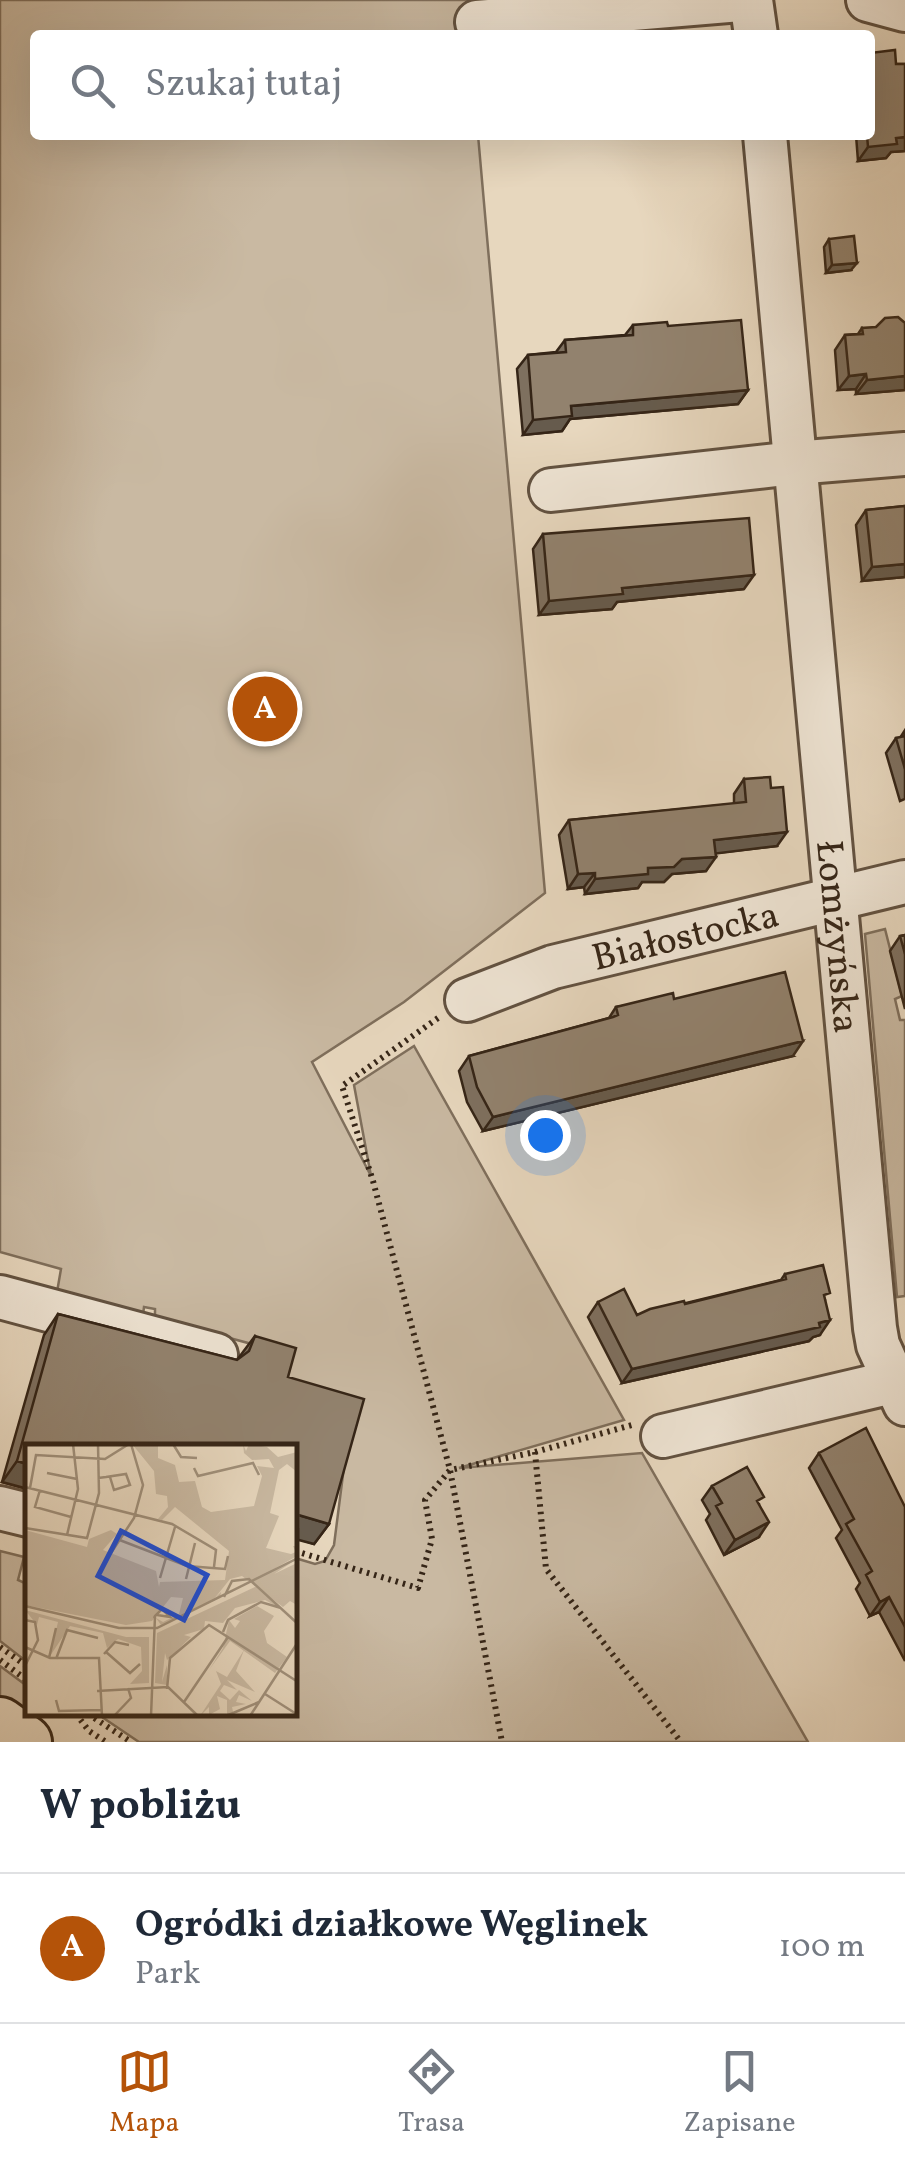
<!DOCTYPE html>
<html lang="pl">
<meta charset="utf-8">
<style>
body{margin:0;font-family:Vollkorn,serif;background:#f2f2f3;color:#1f2937}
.you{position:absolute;left:545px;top:1135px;width:35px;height:35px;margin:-25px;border:8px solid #fff;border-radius:50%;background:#1a73e8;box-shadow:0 0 0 15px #1a73e833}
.badge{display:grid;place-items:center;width:65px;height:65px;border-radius:50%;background:#b45309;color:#fff;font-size:32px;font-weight:700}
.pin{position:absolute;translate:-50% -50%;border:5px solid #fff;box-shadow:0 2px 10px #0006}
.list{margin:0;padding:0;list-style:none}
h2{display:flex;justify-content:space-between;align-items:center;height:130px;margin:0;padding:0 40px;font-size:42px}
h2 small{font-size:32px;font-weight:400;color:#747a83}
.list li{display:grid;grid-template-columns:65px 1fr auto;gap:30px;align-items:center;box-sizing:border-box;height:150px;padding:0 40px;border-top:2px solid #e0e1e3}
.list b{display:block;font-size:38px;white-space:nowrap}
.list p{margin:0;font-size:32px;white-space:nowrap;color:#747a83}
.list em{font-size:32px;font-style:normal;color:#747a83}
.icon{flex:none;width:55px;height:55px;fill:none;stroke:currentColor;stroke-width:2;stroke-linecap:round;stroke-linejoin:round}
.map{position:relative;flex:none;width:905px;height:1742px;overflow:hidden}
.search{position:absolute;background:#fff;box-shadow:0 10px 40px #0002;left:30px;right:30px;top:30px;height:110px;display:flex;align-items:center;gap:25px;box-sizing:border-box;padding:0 35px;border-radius:10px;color:#747a83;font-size:38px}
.sheet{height:280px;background:#fff}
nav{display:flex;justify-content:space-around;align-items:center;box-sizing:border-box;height:140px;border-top:2px solid #e0e1e3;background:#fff;font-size:28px;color:#747a83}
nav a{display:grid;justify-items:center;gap:5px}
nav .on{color:#b45309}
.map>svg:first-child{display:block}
.green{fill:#c9b9a2;stroke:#7f6f5c;stroke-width:2.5}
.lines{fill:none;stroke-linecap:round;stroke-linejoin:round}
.minor-casing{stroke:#625241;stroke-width:48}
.major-casing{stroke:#352517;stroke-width:58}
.path{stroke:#352517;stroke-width:6;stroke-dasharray:2.5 5;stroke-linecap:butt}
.minor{stroke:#efe5d5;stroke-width:42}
.major{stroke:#e7d7be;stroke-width:52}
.wall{fill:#7e705f;stroke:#352517;stroke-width:2.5}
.shaded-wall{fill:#665b4d;stroke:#352517;stroke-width:2.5}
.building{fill:#92826e;stroke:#352517;stroke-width:2.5}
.labels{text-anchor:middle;stroke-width:9;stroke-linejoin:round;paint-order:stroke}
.street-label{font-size:38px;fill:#352517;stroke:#efe5d5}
.inset-road{fill:none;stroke:#a0907b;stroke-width:2.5}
.view{fill:#1d4ed8;fill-opacity:0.15;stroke:#1d4ed8;stroke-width:5}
.inset-edge{fill:none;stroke:#352517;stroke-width:5}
</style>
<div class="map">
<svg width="905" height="1742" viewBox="0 0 905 1742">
<rect width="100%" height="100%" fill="#e7d7be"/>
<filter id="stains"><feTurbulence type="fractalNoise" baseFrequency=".002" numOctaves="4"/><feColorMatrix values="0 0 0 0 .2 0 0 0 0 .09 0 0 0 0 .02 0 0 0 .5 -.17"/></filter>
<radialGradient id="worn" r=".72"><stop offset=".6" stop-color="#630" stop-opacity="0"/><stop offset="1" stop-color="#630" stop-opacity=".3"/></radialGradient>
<path class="green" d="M 0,0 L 466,0 L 469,35 L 35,35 L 35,135 L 478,135 L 545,893 L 404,1002 L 312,1062 L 371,1176 L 354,1085 L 414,1046 L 624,1420 L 459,1468 L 642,1453 L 808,1742 L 139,1742 L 99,1715 L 295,1714 L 295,1558 L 315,1564 L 325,1561 L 334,1545 L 350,1420 L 274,1398 L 263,1347 L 155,1318 L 155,1309 L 144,1307 L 143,1315 L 57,1292 L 61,1269 L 0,1252 Z
M 885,929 L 902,996 L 895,999 L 900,1020 L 905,1020 L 905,1296 L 897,1297 L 865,934 Z
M 0,1551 L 24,1557 L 18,1580 L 27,1584 L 27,1662 L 0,1641 Z
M 0,1666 L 27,1686 L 27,1713 L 0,1698 Z"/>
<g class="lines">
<g class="minor-casing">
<g id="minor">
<path d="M 751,0 L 756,35"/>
<path d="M 868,0 L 905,10"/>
<path d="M 477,22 L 740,0"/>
<path id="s1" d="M 765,135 L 875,1328 L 878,1345 L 905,1404"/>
<path d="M 551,490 L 794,463 L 905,454"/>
<path id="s2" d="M 467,1000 L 553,967 L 905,882"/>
<path d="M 0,1297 L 216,1355"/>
<path d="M 663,1436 L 905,1379"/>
<path d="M 0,1508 L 28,1515"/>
</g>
</g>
<g class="major-casing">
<path id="major" d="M 0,1724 L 25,1742"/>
</g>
<path class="path" d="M 438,1018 L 342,1086 L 373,1181 L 450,1470 L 502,1742
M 535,1452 L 546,1569 L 681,1742
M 295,1551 L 418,1588 L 432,1539 L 425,1500 L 450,1470 L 535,1452 L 632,1425
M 0,1647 L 28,1667
M 0,1660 L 28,1681
M 76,1714 L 89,1731 L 106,1742
M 88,1714 L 131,1742"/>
<use href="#minor" class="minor"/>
<use href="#major" class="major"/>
</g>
<path class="wall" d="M 896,64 L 905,64 L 905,151 L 891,152 L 886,158 L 858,161 L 856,135 L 870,135 Z
M 829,239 L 851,270 L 826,273 L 824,247 Z
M 633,325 L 668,326 L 748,390 L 738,404 L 570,419 L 562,431 L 523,435 L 517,369 L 528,355 L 556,352 L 565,340 L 625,335 Z
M 862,328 L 905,390 L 856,394 L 856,389 L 838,390 L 835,350 L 845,335 L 858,334 Z
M 905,506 L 905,577 L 862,581 L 856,525 L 866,510 Z
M 543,534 L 744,589 L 617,602 L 612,609 L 539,615 L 533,549 Z
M 905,730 L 905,799 L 900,801 L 886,753 L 896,738 L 900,738 Z
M 744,779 L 777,846 L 716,853 L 706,871 L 672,874 L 664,882 L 642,882 L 638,888 L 585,894 L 584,887 L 568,889 L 559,835 L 569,820 L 734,804 L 734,794 Z
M 905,935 L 905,1009 L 890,951 L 900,936 Z
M 674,999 L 793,1056 L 483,1131 L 467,1102 L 459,1071 L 469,1056 L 609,1018 L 616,1007 Z
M 785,1274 L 825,1300 L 820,1335 L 813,1337 L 809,1341 L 622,1383 L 588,1317 L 598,1302 L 637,1315 L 781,1280 Z
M 58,1314 L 237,1360 L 255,1336 L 288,1377 L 329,1524 L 314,1544 L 28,1447 L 28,1489 L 2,1482 L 44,1335 Z
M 819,1453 L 905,1507 L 905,1661 L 879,1612 L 870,1616 L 856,1589 L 860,1583 L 836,1538 L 842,1530 L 809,1468 Z
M 712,1486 L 759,1504 L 759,1537 L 724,1555 L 706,1520 L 710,1514 L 702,1500 Z"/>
<path class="shaded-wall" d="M 496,135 L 535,135 L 494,138 Z
M 905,137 L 905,151 L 891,152 L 886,158 L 858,161 L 868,147 L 896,138 Z
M 857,263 L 851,270 L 826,273 L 832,265 Z
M 866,374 L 856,389 L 838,390 L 849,376 Z
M 905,376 L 905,390 L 856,394 L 867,380 Z
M 748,390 L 738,404 L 570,419 L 562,431 L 523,435 L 533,420 L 571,406 Z
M 905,564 L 905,577 L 862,581 L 872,567 Z
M 754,575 L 744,589 L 617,602 L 612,609 L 539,615 L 549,601 L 622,588 Z
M 787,832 L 777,846 L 704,855 L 714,840 Z
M 716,857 L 706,871 L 672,874 L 664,882 L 642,882 L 638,888 L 585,894 L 595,879 L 682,859 Z
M 595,873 L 584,887 L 568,889 L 578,874 Z
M 803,1041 L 793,1056 L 483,1131 L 493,1117 Z
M 830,1320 L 820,1335 L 813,1337 L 809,1341 L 622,1383 L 632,1369 Z
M 17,1461 L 28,1464 L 28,1489 L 2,1482 Z
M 295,1514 L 329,1524 L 314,1544 L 295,1539 Z
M 769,1522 L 759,1537 L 724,1555 L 735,1540 Z
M 889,1597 L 879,1612 L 870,1616 L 880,1602 Z"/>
<path class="building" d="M 895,50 L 896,64 L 905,64 L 905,137 L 896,138 L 897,144 L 868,147 L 867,135 L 870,135 L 870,53 Z
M 854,236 L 857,263 L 832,265 L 829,239 Z
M 898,317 L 905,323 L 905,376 L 867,380 L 866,374 L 849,376 L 845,335 L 863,334 L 862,328 L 876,327 L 885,318 Z
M 741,320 L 748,390 L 571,406 L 572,416 L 533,420 L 528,355 L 566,352 L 565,340 L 633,335 L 633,325 L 667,322 L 668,326 Z
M 905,506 L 905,564 L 872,567 L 866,510 Z
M 749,518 L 754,575 L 622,588 L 623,594 L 549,601 L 543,534 Z
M 905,736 L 905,769 L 896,738 Z
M 770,777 L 771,788 L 783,787 L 787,832 L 714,840 L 716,857 L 682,859 L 674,867 L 648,868 L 648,874 L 595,879 L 595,873 L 578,874 L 569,820 L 746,802 L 744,779 Z
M 905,935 L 905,954 L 900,936 Z
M 785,972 L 803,1041 L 493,1117 L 477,1087 L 469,1056 L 613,1017 L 618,1015 L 616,1007 L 673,993 L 674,999 Z
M 823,1265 L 830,1293 L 824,1295 L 830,1320 L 819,1323 L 820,1327 L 632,1369 L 598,1302 L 624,1289 L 637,1315 L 650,1309 L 684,1301 L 685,1304 L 786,1279 L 785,1274 Z
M 58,1314 L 237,1360 L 249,1351 L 255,1336 L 296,1348 L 288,1377 L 364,1399 L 329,1524 L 295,1514 L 295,1447 L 28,1447 L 28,1464 L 17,1461 Z
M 866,1428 L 905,1507 L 905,1627 L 889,1597 L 880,1602 L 866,1575 L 872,1571 L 846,1524 L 854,1519 L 819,1453 Z
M 747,1467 L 764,1497 L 757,1501 L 769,1522 L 735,1540 L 716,1506 L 722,1503 L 712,1486 Z"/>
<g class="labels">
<g class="street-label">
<text dy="13" stroke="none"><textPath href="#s2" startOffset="228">Białostocka</textPath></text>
<text dy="13" stroke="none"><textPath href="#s1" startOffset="805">Łomżyńska</textPath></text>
</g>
</g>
<g transform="translate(25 1444)">
<rect width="272" height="272" fill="#e7d7be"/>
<path d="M 107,0 L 133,0 L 133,14 L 150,21 L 154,38 L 170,37 L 177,63 L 186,68 L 229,62 L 237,32 L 232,22 L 249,24 L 244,15 L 227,16 L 219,9 L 218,0 L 221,7 L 224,0 L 242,3 L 253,13 L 272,8 L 272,28 L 262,20 L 254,26 L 245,69 L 254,72 L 241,104 L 266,110 L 271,108 L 268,102 L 270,102 L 272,112 L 247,126 L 272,115 L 249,130 L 272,119 L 272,161 L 265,157 L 258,163 L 217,132 L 205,135 L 189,155 L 196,148 L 195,154 L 136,181 L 131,174 L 138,178 L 154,170 L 158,154 L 146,153 L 127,177 L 101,181 L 0,161 L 0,86 L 62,103 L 64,95 L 86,86 L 92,90 L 78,106 L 131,127 L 134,143 L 135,138 L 200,136 L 204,107 L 150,63 L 137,76 L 133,75 L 143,63 L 142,52 L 131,50 L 129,27 ZM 232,142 L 255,164 L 240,156 L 210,164 L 198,179 L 180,177 L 179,185 L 159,191 L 166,193 L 142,216 L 140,209 L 137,238 L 142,221 L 142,241 L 130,239 L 132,189 ZM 232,162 L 249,172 L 239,187 L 242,199 L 262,213 L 250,229 L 205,197 L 184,226 L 198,204 L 204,176 L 210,184 L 215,177 L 209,175 ZM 0,166 L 101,193 L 124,193 L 124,239 L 105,240 L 117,227 L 116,203 L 93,195 L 82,204 L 78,189 L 45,182 L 25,212 L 33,178 L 14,173 L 12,181 ZM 219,206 L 211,227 L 230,248 L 202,236 L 212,246 L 199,241 L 195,247 L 205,256 L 214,246 L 227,257 L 214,251 L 211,258 L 221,260 L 207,263 L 209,272 L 202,272 L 202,256 L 192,252 L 195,265 L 184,271 L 184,263 L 175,272 L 196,240 L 191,227 L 202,233 Z" fill="#c9b9a2"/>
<path class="inset-road" d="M 148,0 L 156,13 L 172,14M 169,24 L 173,32 L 228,19 L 234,31M 22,29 L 52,35M 73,34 L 81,33 L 101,30 L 105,41 L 89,46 L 85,33M 0,43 L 147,80 L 191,106 L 189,123M 5,44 L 11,11 L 80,15 L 104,0M 15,46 L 10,63 L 46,73M 273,51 L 273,84M 0,84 L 62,94 L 74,49 L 73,0M 42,91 L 53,45 L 48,0M 92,95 L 162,122 L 200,125 L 203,112M 86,109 L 109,74 L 118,41 L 106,0M 135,134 L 150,83M 161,135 L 170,99M 199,153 L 207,137 L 224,135 L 273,180M 0,162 L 94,184 L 132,184 L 273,114M 129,174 L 130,172 L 137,165 L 145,173 L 132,171M 0,176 L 10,178 L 13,196 L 0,222M 198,188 L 203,176 L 236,158 L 256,164M 0,203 L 25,214 L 74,214 L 77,272M 81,208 L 105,229 L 115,220M 79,210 L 90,198 L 104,201M 24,214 L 31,184M 31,215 L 42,186 L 73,194M 142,245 L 145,214 L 184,181 L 273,238M 72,247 L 143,243 L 173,272M 240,250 L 273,271M 31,256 L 34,267 L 77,266M 159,258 L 203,193M 89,272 L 106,254 L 103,244M 126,272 L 130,172M 201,272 L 234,258M 225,272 L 273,198"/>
<path class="view" d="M 96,87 L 182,131 L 159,176 L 73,132 Z"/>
<rect width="272" height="272" class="inset-edge"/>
</g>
<rect width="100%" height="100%" filter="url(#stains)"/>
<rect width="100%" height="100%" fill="url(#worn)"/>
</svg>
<div class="you"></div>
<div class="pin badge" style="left:265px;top:709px">A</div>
<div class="search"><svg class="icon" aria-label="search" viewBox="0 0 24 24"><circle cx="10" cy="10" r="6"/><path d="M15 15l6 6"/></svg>Szukaj tutaj</div>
</div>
<section class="sheet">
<h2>W pobliżu<small></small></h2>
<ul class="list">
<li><span class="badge">A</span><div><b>Ogródki działkowe Węglinek</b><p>Park</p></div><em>100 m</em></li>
</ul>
</section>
<nav>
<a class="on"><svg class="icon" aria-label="map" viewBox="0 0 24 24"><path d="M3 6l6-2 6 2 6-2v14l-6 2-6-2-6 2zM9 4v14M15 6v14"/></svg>Mapa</a>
<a><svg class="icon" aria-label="directions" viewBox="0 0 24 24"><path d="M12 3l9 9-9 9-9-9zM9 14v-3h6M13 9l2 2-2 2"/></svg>Trasa</a>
<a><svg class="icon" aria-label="saved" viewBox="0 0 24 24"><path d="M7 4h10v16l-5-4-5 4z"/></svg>Zapisane</a>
</nav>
